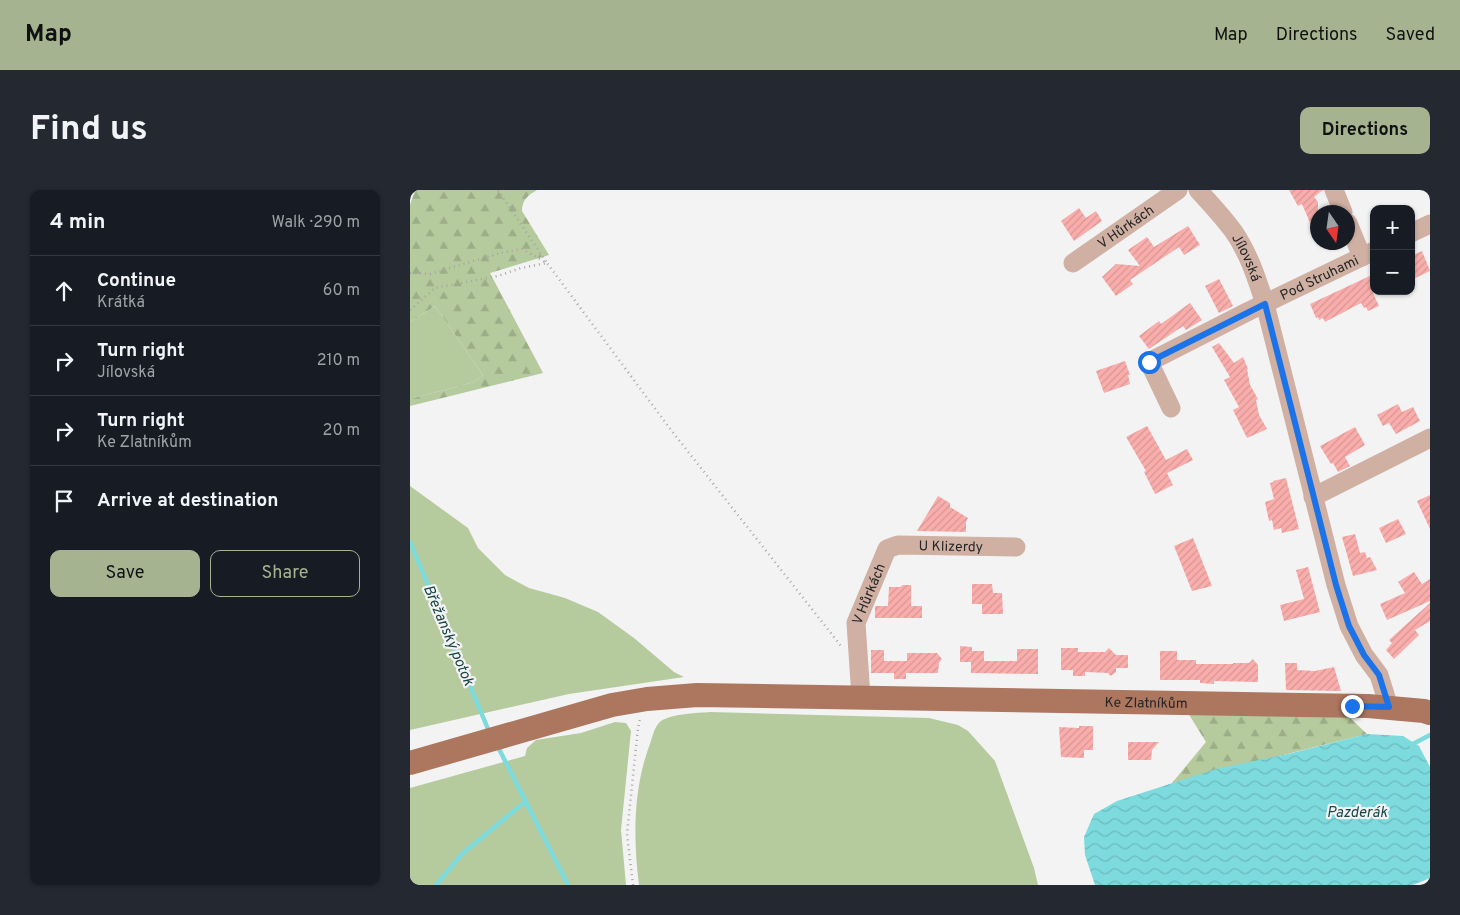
<!DOCTYPE html>
<meta charset="utf-8">
<style>
body{margin:0;font-family:Overpass,sans-serif;background:#242831;color:#f1f3f6}
.controls{position:absolute;right:15px;top:15px;display:grid;overflow:hidden;border-radius:10px;box-shadow:0 1px 4px #0004}
.controls button{width:45px;height:45px;display:grid;place-items:center;padding:0;border:0;border-bottom:1px solid #363941;background:#171b24;color:#f1f3f6;font:25px sans-serif}
.compass{position:absolute;left:900px;top:15px;width:45px;height:45px;border-radius:50%;background:#171b24;box-shadow:0 1px 4px #0004;rotate:167deg}
.stop{position:absolute;width:15px;height:15px;margin:-11px;border:4px solid #1a73e8;border-radius:50%;background:#fff}
.stop.end{background:#1a73e8;border-color:#fff;box-shadow:0 1px 5px #0008}
.list{margin:0;padding:0;list-style:none}
h2{display:flex;justify-content:space-between;align-items:center;height:65px;margin:0;padding:0 20px;font-size:21px}
h2 small{font-size:16px;font-weight:400;color:#9ea1a6}
.list li{display:grid;grid-template-columns:32px 1fr auto;gap:15px;align-items:center;box-sizing:border-box;height:70px;padding:0 20px;border-top:1px solid #363941}
.list b{display:block;font-size:19px;white-space:nowrap}
.list p{margin:0;font-size:16px;white-space:nowrap;color:#9ea1a6}
.list em{font-size:16px;font-style:normal;color:#9ea1a6}
.actions{display:flex;gap:10px;padding:15px 20px}
.actions a{flex:1;padding:11px 0;border:1px solid #a6b390;border-radius:10px;text-align:center;font-size:18px;color:#a6b390}
.actions .main{background:#a6b390;color:#111}
.icon{flex:none;width:28px;height:28px;fill:none;stroke:currentColor;stroke-width:2;stroke-linecap:round;stroke-linejoin:round}
.map{position:relative;flex:none;width:1020px;height:695px;overflow:hidden;border-radius:10px}
header{display:flex;align-items:center;gap:30px;box-sizing:border-box;height:70px;padding:0 25px;background:#a6b390;color:#111}
header strong{font-size:24px}
nav{display:flex;gap:28px;margin-inline-start:auto;font-size:18px}
.intro{display:flex;align-items:center;justify-content:space-between;box-sizing:border-box;height:120px;padding:0 30px}
h1{margin:0;font-size:35px}
.button{padding:12px 22px;border-radius:10px;background:#a6b390;color:#111;font-size:18px;font-weight:700}
main{display:flex;gap:30px;padding:0 30px}
aside{flex:1;background:#171b24;border-radius:10px;box-shadow:0 1px 4px #0004}
.map>svg:first-child{display:block}
.green{fill:#b5ca9d}
.forest{fill:url(#forest-firs)}
.water{fill:url(#water-waves)}
.lines{fill:none;stroke-linecap:round;stroke-linejoin:round}
.stream{stroke:#7ddadd;stroke-width:4.5}
.building{fill:url(#building-hatch)}
.path{stroke:#a6a6a7;stroke-width:2.5;stroke-dasharray:1 4;stroke-linecap:butt}
.minor{stroke:#cfb0a3;stroke-width:19}
.major{stroke:#ac765f;stroke-width:24}
.route{stroke:#1a73e8;stroke-width:6}
.labels{text-anchor:middle;stroke-width:4.5;stroke-linejoin:round;paint-order:stroke}
.street-label{font-size:14px;fill:#262627;stroke:#f3f3f4}
.water-label{font-size:15px;font-style:italic;fill:#194547;stroke:#f3f3f4}
</style>
<header>
<strong>Map</strong>
<nav><a>Map</a><a>Directions</a><a>Saved</a></nav>
</header>
<div class="intro"><h1>Find us</h1><a class="button">Directions</a></div>
<main>
<aside>
<h2>4 min<small>Walk · 290 m</small></h2>
<ul class="list">
<li><svg class="icon" aria-label="ahead" viewBox="0 0 24 24"><path d="M12 20V5M6 11l6-6 6 6"/></svg><div><b>Continue</b><p>Krátká</p></div><em>60 m</em></li>
<li><svg class="icon" aria-label="right" viewBox="0 0 24 24"><path d="M7 20v-9h11M14 6l5 5-5 5"/></svg><div><b>Turn right</b><p>Jílovská</p></div><em>210 m</em></li>
<li><svg class="icon" aria-label="right" viewBox="0 0 24 24"><path d="M7 20v-9h11M14 6l5 5-5 5"/></svg><div><b>Turn right</b><p>Ke Zlatníkům</p></div><em>20 m</em></li>
<li><svg class="icon" aria-label="arrive" viewBox="0 0 24 24"><path d="M6 21V4h12l-3 4 3 4H6"/></svg><div><b>Arrive at destination</b></div></li>
</ul>
<div class="actions"><a class="main">Save</a><a>Share</a></div>
</aside>
<div class="map">
<svg width="1020" height="695" viewBox="0 0 1020 695">
<defs>
<pattern id="forest-firs" width="22" height="20" patternUnits="userSpaceOnUse" patternTransform="scale(1.25)"><rect width="22" height="20" fill="#b5ca9d"/><path d="M5 1l3.5 6h-7zM16 11l3.5 6h-7z" fill="#9cad87"/></pattern>
<pattern id="water-waves" width="16" height="10" patternUnits="userSpaceOnUse" patternTransform="scale(1.25)"><rect width="16" height="10" fill="#7ddadd"/><path d="M0 5q4-4 8 0t8 0" fill="none" stroke="#6cbbbe"/></pattern>
<pattern id="building-hatch" width="6" height="6" patternUnits="userSpaceOnUse" patternTransform="scale(1.25)"><rect width="6" height="6" fill="#faaeac"/><path d="M-1 1l2-2M0 6l6-6M5 7l2-2" fill="none" stroke="#d69694"/></pattern>
</defs>
<rect width="100%" height="100%" fill="#f3f3f4"/>
<path class="green" d="M 25,116 L 73,185 L 64,192 L 0,209 L 0,132 Z
M 0,296 L 58,338 L 68,358 L 95,385 L 119,398 L 155,408 L 188,422 L 224,448 L 264,482 L 274,487 L 159,504 L 0,540 Z
M 300,522 L 519,528 L 548,535 L 558,541 L 585,571 L 624,678 L 628,695 L 229,695 C 223,647 223,597 241,551 C 243,544 245,536 251,531 C 261,524 287,523 300,522 Z
M 205,532 L 216,533 L 221,541 L 211,640 L 216,695 L 0,695 L 0,598 L 115,566 L 117,558 L 126,550 L 171,543 Z"/>
<path class="forest" d="M 5,0 L 127,0 C 118,5 112,10 112,21 L 139,65 L 80,83 L 133,183 L 0,216 L 0,209 L 64,192 L 73,185 L 25,116 L 0,132 L 0,15 Z
M 778,523 L 937,525 L 957,544 L 762,593 L 796,552 Z"/>
<path class="water" d="M 957,544 L 993,546 L 1009,556 L 1020,577 L 1020,688 L 1003,695 L 685,695 L 675,665 L 674,647 L 684,624 L 707,611 L 806,579 L 882,563 Z"/>
<g class="lines">
<path class="stream" d="M 0,352 L 78,539
M 1001,555 L 1020,545
M 88,557 L 158,695
M 26,695 L 52,664 L 116,611"/>
</g>
<path class="building" d="M 879,0 L 913,0 L 904,7 L 908,12 L 908,51 L 892,14 L 888,16 Z
M 669,18 L 676,28 L 686,21 L 692,31 L 664,51 L 651,31 Z
M 778,36 L 790,55 L 774,65 L 769,57 L 720,90 L 723,94 L 706,106 L 692,87 L 706,74 L 730,76 L 718,60 L 737,47 L 744,57 Z
M 1012,61 L 1020,81 L 1001,90 L 1001,66 Z
M 964,84 L 964,100 L 962,101 L 969,116 L 958,121 L 956,117 L 954,118 L 951,113 L 915,132 L 913,128 L 909,130 L 908,127 L 906,128 L 900,114 Z
M 809,89 L 823,116 L 809,123 L 795,96 Z
M 780,113 L 792,130 L 776,140 L 773,136 L 739,159 L 729,146 L 749,131 L 751,134 Z
M 809,153 L 824,173 L 833,167 L 838,179 L 837,179 L 840,195 L 848,209 L 846,210 L 849,225 L 857,239 L 837,248 L 823,220 L 829,217 L 814,190 L 820,187 L 802,157 Z
M 715,171 L 720,185 L 718,185 L 720,194 L 694,203 L 686,181 Z
M 988,214 L 992,222 L 1003,217 L 1010,231 L 986,244 L 979,233 L 973,236 L 967,225 Z
M 737,236 L 756,270 L 777,259 L 783,270 L 757,283 L 763,295 L 745,304 L 734,282 L 736,281 L 716,247 Z
M 945,237 L 955,255 L 935,267 L 940,276 L 928,282 L 923,273 L 921,274 L 910,256 Z
M 876,288 L 889,339 L 872,343 L 871,338 L 864,340 L 862,330 L 859,331 L 855,312 L 864,309 L 860,293 L 864,292 L 863,291 Z
M 1020,305 L 1020,339 L 1007,311 Z
M 528,306 L 540,313 L 540,317 L 558,328 L 556,332 L 556,342 L 507,341 Z
M 988,329 L 996,344 L 976,353 L 969,338 Z
M 945,344 L 950,363 L 955,362 L 957,368 L 960,367 L 967,380 L 943,386 L 932,347 Z
M 783,348 L 802,396 L 782,401 L 764,356 Z
M 898,377 L 910,422 L 874,431 L 870,415 L 894,409 L 886,380 Z
M 1004,382 L 1012,394 L 1020,389 L 1020,411 L 977,430 L 970,414 L 995,403 L 988,392 Z
M 562,394 L 582,394 L 583,403 L 592,403 L 593,424 L 572,424 L 572,414 L 562,414 Z
M 493,395 L 501,395 L 501,416 L 512,416 L 512,428 L 465,428 L 465,416 L 478,416 L 479,397 L 490,397 Z
M 1020,413 L 1020,431 L 1005,440 L 1009,445 L 984,469 L 976,460 L 982,453 L 979,450 Z
M 550,456 L 562,457 L 562,461 L 574,461 L 574,471 L 607,471 L 607,459 L 628,459 L 628,484 L 561,483 L 561,472 L 550,472 Z
M 651,458 L 668,458 L 668,462 L 695,462 L 699,458 L 706,465 L 718,465 L 718,478 L 706,478 L 706,482 L 701,486 L 698,483 L 675,482 L 675,486 L 663,486 L 663,480 L 651,480 Z
M 461,460 L 474,460 L 474,471 L 497,471 L 497,463 L 527,463 L 532,469 L 529,473 L 528,483 L 496,483 L 496,489 L 484,489 L 484,483 L 461,483 Z
M 750,461 L 767,461 L 767,470 L 786,470 L 786,474 L 823,474 L 823,473 L 839,473 L 843,469 L 848,475 L 848,492 L 804,491 L 804,494 L 790,493 L 790,490 L 750,490 Z
M 875,473 L 887,473 L 887,480 L 905,481 L 924,477 L 931,501 L 876,500 Z
M 669,536 L 683,536 L 683,560 L 674,560 L 674,568 L 651,567 L 649,537 L 669,538 Z
M 718,552 L 749,552 L 742,560 L 741,570 L 718,570 Z"/>
<g class="lines">
<path class="path" d="M 0,83 L 20,84 L 90,63 L 112,59 L 137,73 L 261,240 L 431,456
M 0,120 L 25,98 L 88,86 L 111,78 L 137,73 L 88,0
M 223,695 L 217,644 L 228,538 L 230,529"/>
<g class="minor">
<path id="s1" d="M 788,0 C 801,14 813,27 824,42 C 839,64 847,89 855,114 L 926,395 L 939,436 L 954,465 L 969,485 L 979,517"/>
<path d="M 924,0 L 933,22"/>
<path d="M 938,33 L 952,67"/>
<path d="M 1001,43 L 1020,34"/>
<path id="s2" d="M 663,73 L 768,0"/>
<path id="s3" d="M 761,218 L 739,172 L 839,121 L 964,61"/>
<path d="M 903,307 L 1020,248"/>
<path id="s4" d="M 451,507 L 446,433 L 477,359 L 488,355 L 606,357"/>
</g>
<path class="major" id="s5" d="M 0,573 L 202,515 L 237,509 L 287,505 L 958,516 L 1014,521 L 1020,523"/>
</g>
<g class="lines">
<path class="route" d="M 739,172 L 855,114 L 926,395 L 939,436 L 954,465 L 969,485 L 979,517 L 942,516"/>
</g>
<g class="labels">
<g class="street-label">
<text dy="5" stroke="none"><textPath href="#s2" startOffset="64">V Hůrkách</textPath></text>
<text dy="5" stroke="none"><textPath href="#s1" startOffset="84">Jílovská</textPath></text>
<text dy="5" stroke="none"><textPath href="#s3" startOffset="241">Pod Struhami</textPath></text>
<text dy="5" stroke="none"><textPath href="#s4" startOffset="219">U Klizerdy</textPath></text>
<text dy="5" stroke="none"><textPath href="#s4" startOffset="106">V Hůrkách</textPath></text>
<text dy="5" stroke="none"><textPath href="#s5" startOffset="745">Ke Zlatníkům</textPath></text>
</g>
<g class="water-label">
<text transform="translate(39 445) rotate(67)" y="5">Břežanský potok</text>
<text x="947" y="627">Pazderák</text>
</g>
</g>
</svg>
<div class="controls">
<button>+</button>
<button>−</button>
</div>
<svg class="compass" viewBox="-18 -18 36 36"><path d="M0-13l5 13h-10z" fill="#e53935"/><path d="M0 13l5-13h-10z" fill="#9ea1a6"/></svg>
<div class="stop" style="left:739px;top:172px"></div>
<div class="stop end" style="left:942px;top:516px"></div>
</div>
</main>
